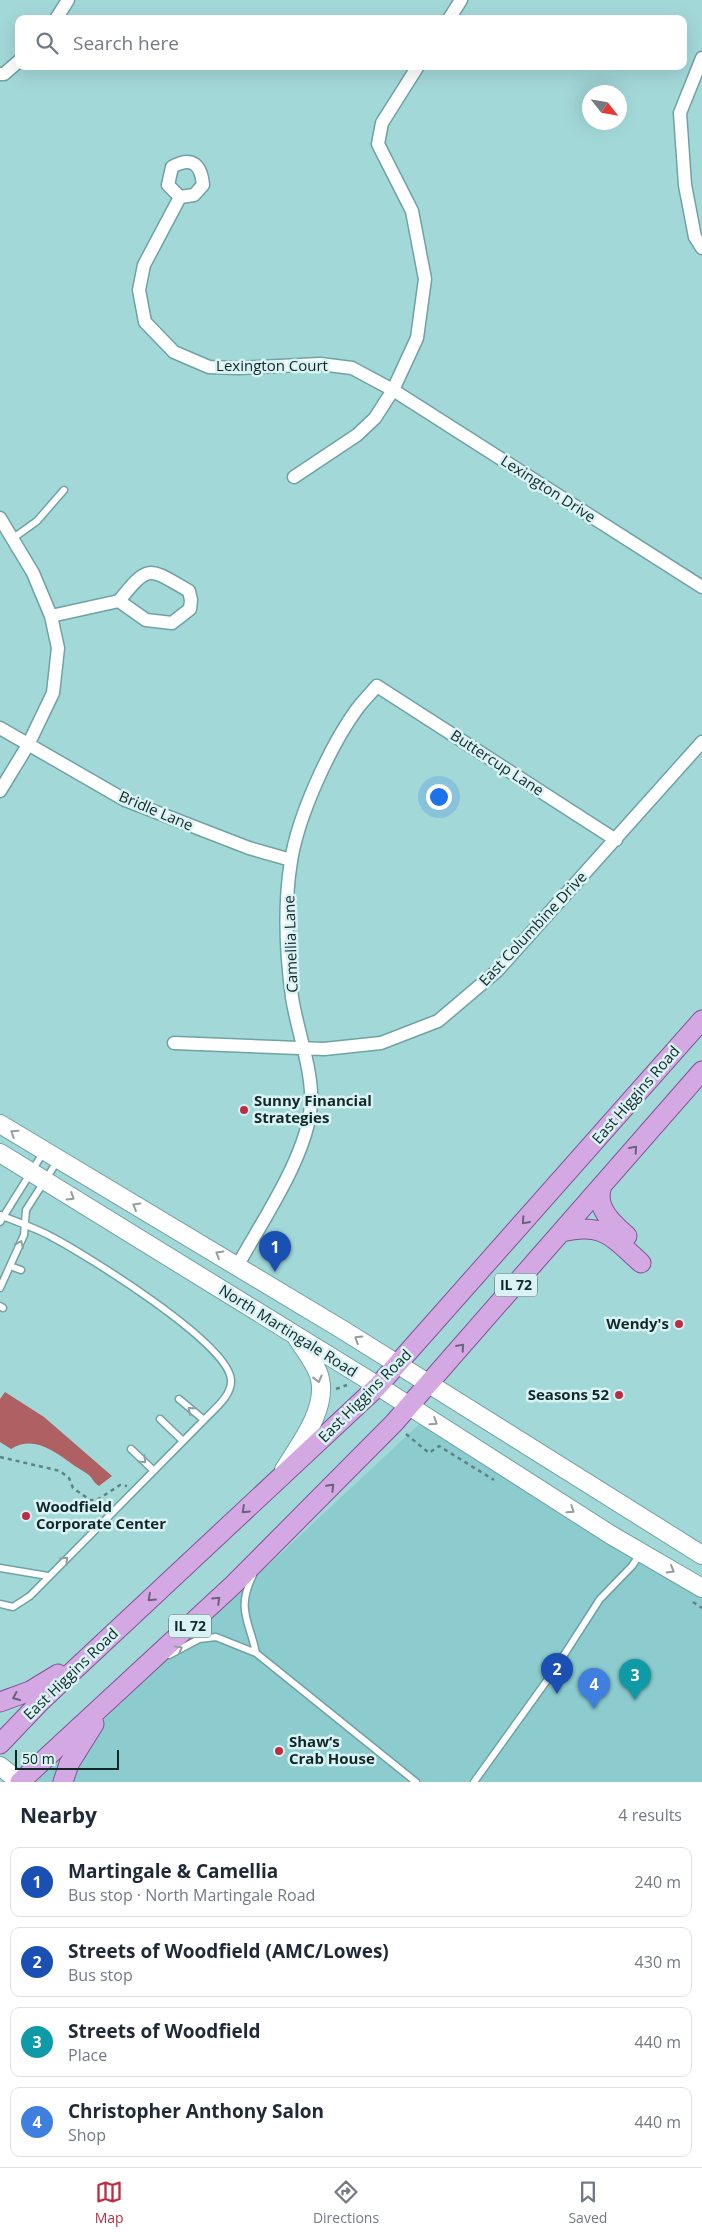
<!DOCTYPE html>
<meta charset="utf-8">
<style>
body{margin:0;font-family:"Open Sans",sans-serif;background:#f2f2f3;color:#1f2937}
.compass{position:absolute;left:582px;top:85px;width:45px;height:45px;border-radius:50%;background:#fff;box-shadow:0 5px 20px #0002;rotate:121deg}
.scale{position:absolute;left:15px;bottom:12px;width:104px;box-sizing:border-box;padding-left:5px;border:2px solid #122728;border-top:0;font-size:14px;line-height:18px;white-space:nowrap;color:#122728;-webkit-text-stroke:4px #d9f3f4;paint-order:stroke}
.you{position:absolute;left:438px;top:796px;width:18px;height:18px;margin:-12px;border:4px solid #fff;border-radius:50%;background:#1a73e8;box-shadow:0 0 0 8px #1a73e833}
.badge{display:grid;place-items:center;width:32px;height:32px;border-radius:50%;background:#bd2c42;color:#fff;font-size:16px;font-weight:700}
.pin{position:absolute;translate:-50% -41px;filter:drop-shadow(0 1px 2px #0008)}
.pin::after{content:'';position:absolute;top:26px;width:18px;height:15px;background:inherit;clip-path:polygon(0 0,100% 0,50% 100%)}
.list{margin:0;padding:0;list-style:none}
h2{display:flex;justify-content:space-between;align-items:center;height:65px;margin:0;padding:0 20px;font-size:21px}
h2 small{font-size:16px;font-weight:400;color:#747a83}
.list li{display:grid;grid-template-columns:32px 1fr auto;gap:15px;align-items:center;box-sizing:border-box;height:70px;margin:0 10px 10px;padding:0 10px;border:1px solid #e0e1e3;border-radius:10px}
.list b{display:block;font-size:19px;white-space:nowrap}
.list p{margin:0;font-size:16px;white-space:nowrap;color:#747a83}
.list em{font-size:16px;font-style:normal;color:#747a83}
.icon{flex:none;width:28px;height:28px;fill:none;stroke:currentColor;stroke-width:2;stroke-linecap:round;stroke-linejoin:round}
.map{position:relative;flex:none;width:702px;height:1782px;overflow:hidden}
.search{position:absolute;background:#fff;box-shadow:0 5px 20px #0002;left:15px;right:15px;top:15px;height:55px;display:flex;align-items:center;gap:12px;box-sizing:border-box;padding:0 18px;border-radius:10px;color:#747a83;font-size:19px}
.sheet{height:385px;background:#fff}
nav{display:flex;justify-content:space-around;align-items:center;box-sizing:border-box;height:70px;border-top:1px solid #e0e1e3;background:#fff;font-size:14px;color:#747a83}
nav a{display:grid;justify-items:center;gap:2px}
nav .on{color:#bd2c42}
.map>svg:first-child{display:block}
.built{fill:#8dccce}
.water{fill:#ae6063}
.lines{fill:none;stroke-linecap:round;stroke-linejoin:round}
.lane-casing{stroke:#6fa2a4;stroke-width:9}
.street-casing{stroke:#6fa2a4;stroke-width:15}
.secondary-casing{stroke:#6fa2a4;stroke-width:20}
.primary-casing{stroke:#7e5594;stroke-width:21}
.path{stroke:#5d8384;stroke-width:2.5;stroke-dasharray:4 4;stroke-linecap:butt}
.lane{stroke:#fff;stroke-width:6}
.street{stroke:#fff;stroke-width:12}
.secondary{stroke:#fff;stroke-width:18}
.primary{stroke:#d4a8e2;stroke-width:19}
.oneway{stroke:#949e9e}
.oneway2{stroke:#69617c}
.poi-dot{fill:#bd2c42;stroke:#d9f3f4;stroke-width:2}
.labels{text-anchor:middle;stroke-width:5;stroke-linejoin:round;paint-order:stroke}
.shield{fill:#d9f3f4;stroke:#4e6465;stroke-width:1}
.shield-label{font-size:14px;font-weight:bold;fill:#122728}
.street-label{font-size:15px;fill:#122728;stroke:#d9f3f4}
.poi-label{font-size:15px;font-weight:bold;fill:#122728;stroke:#d9f3f4;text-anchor:start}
</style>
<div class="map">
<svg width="702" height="1782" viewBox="0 0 702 1782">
<rect width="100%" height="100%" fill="#a3d8d9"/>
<path class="built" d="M 428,1416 L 702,1579 L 702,1782 L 36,1782 Z"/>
<path class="water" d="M 5,1392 L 44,1417 L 112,1476 L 99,1486 C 94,1483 93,1479 89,1475 C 84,1471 77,1468 72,1464 C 54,1451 33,1435 11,1449 L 0,1442 L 0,1399 Z"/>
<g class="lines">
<g class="lane-casing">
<path id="lane" d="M 12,539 L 37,521 L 64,490
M 0,1215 C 17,1222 36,1228 52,1237 C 86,1255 229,1343 231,1380 C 232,1396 214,1409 204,1420 L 30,1596 L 13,1607 L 0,1604
M 0,1222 L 43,1153
M 10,1266 L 21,1270
M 0,1288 L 24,1235 L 26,1210 L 58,1160
M 0,1306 L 3,1308
M 179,1399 L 204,1420
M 160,1419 L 183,1441
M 131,1449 L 154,1471
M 0,1568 L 48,1576
M 253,1575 C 236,1609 249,1620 256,1653
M 169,1655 L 199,1639 L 216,1637 L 256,1653 L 416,1782
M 474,1782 L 553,1672 L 600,1599 L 632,1566 L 640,1554"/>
</g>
<g class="street-casing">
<path id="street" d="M 56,19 L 68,0
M 449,19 L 461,0
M 702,58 L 680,113 L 685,185 L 695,237 L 702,248
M 0,74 L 4,74 L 19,61
M 180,197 L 168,185 L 172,167 C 192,156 201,164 203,185 L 194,195 L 180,197 L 144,265 L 139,290 L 145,322 L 174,352 L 209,367 L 238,368 L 320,364 L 352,368 L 393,390 L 702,587
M 294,477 L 357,435 L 375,418 L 393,390 L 417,338 L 425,279 L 412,211 L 378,144 L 382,123 L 418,66
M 0,518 L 33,573 L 51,616 L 58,648 L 53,693 L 28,745 L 0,791
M 51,616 L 119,601 C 149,563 149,568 189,591 L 191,600 L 190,609 L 172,623 L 146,620 L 119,601
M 0,728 L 125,800 L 249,848 L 291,860
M 174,1043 L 324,1049 L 381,1043 L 438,1021 L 497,971 L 702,742
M 238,1265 C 262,1221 308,1155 311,1104 C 313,1070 297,1031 292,997 C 286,953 284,904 291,861 C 298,816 330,746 357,709 C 363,701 370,694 377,686 L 616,840"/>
</g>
<g class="secondary-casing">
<path id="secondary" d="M 0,1124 L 343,1330 L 702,1555
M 0,1153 L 378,1386 L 611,1535 L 702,1588
M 284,1470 C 299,1445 327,1410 320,1379 C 317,1365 305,1351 297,1338
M 0,1766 L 20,1782"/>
</g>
<g class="primary-casing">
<path id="primary" d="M 602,1186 C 594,1207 612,1223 627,1236
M 562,1232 C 603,1222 612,1237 641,1263
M 0,1702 L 30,1691 L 58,1674
M 0,1744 L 41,1701 L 378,1386 L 702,1020
M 20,1782 L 233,1585 L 394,1423 L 702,1071
M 63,1782 L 69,1764 L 94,1724"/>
</g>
<path class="path" d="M 336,1389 L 347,1385
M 406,1434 L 429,1453 L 439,1446 L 494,1480
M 0,1457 L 60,1471 L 69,1478 L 73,1488 L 90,1500 L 97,1500 L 120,1485 L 127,1486
M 693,1602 L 702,1608"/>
<use href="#lane" class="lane"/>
<use href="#street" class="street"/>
<use href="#secondary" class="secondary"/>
<use href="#primary" class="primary"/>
</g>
<defs><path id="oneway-chevron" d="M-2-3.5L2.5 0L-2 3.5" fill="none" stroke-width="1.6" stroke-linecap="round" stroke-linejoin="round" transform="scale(1.25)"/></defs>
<g class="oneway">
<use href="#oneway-chevron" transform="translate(14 1133) rotate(-147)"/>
<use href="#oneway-chevron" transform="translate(71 1197) rotate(32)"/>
<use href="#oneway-chevron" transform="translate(136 1206) rotate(-150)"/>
<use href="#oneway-chevron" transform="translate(20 1244) rotate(-66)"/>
<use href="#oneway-chevron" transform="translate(219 1254) rotate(-150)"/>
<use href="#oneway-chevron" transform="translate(358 1339) rotate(-148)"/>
<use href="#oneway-chevron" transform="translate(318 1379) rotate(76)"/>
<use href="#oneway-chevron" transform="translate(191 1410) rotate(-140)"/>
<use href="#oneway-chevron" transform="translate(434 1422) rotate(33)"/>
<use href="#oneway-chevron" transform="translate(143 1460) rotate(44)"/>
<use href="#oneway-chevron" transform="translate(571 1510) rotate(33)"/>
<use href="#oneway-chevron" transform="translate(65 1560) rotate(-44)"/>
<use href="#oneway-chevron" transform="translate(671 1570) rotate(30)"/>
<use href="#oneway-chevron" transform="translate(179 1649) rotate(-29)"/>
</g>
<g class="oneway2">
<use href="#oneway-chevron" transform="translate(634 1149) rotate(-49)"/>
<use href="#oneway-chevron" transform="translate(525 1221) rotate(131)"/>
<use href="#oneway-chevron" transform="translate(461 1347) rotate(-49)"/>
<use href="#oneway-chevron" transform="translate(331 1487) rotate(-46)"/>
<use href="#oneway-chevron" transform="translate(245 1510) rotate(137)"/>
<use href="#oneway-chevron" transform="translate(151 1598) rotate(137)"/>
<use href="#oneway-chevron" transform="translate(217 1600) rotate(-44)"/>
<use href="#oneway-chevron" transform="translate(16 1697) rotate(156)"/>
</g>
<g class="poi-dot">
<circle cx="244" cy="1110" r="5"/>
<circle cx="679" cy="1324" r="5"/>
<circle cx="619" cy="1395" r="5"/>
<circle cx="26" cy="1516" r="5"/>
<circle cx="279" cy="1751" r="5"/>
</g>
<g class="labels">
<g class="shield">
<rect x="495" y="1273.5" width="42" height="23" rx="4"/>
<rect x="169" y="1614.5" width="42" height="23" rx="4"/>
</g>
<g class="shield-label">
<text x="516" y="1290">IL 72</text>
<text x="190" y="1631">IL 72</text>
</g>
<g class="street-label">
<text x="272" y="371">Lexington Court</text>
<text transform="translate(548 489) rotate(33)" y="5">Lexington Drive</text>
<text transform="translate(497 763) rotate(33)" y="5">Buttercup Lane</text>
<text transform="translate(156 811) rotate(23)" y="5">Bridle Lane</text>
<text transform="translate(533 929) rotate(-47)" y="5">East Columbine Drive</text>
<text transform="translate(291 944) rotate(-92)" y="5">Camellia Lane</text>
<text transform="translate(636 1095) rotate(-49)" y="5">East Higgins Road</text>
<text transform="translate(288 1331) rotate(32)" y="5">North Martingale Road</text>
<text transform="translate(365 1396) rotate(-45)" y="5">East Higgins Road</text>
<text transform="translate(71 1674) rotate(-44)" y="5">East Higgins Road</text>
</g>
<g class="poi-label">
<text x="254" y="1106">Sunny Financial<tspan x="254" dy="17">Strategies</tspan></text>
<text x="669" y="1329" text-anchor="end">Wendy's</text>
<text x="609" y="1400" text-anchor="end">Seasons 52</text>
<text x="36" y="1512">Woodfield<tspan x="36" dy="17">Corporate Center</tspan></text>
<text x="289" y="1747">Shaw‘s<tspan x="289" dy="17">Crab House</tspan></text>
</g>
</g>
</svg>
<svg class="compass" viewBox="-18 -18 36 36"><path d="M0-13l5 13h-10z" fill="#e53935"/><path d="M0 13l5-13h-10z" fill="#747a83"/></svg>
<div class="scale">50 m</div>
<div class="you"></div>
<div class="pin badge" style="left:275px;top:1272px;background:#1a4fb4">1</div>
<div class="pin badge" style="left:557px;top:1694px;background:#1a4fb4">2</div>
<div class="pin badge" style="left:635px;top:1700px;background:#0f9aa8">3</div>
<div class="pin badge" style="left:594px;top:1709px;background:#3f7fe0">4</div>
<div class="search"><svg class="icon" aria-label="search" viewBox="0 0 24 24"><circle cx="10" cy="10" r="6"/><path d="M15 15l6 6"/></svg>Search here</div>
</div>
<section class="sheet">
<h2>Nearby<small>4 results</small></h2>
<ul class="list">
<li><span class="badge" style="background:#1a4fb4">1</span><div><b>Martingale &amp; Camellia</b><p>Bus stop · North Martingale Road</p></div><em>240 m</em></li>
<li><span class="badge" style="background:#1a4fb4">2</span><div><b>Streets of Woodfield (AMC/Lowes)</b><p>Bus stop</p></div><em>430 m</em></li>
<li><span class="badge" style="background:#0f9aa8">3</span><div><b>Streets of Woodfield</b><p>Place</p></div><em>440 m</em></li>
<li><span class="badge" style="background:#3f7fe0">4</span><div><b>Christopher Anthony Salon</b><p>Shop</p></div><em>440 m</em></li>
</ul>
</section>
<nav>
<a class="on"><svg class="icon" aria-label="map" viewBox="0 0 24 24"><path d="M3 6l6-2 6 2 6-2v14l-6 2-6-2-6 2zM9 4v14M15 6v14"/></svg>Map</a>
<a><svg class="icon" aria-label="directions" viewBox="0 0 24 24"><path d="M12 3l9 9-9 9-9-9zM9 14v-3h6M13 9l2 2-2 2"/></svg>Directions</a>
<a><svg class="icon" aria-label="saved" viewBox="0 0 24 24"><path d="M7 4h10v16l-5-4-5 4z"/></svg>Saved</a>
</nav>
